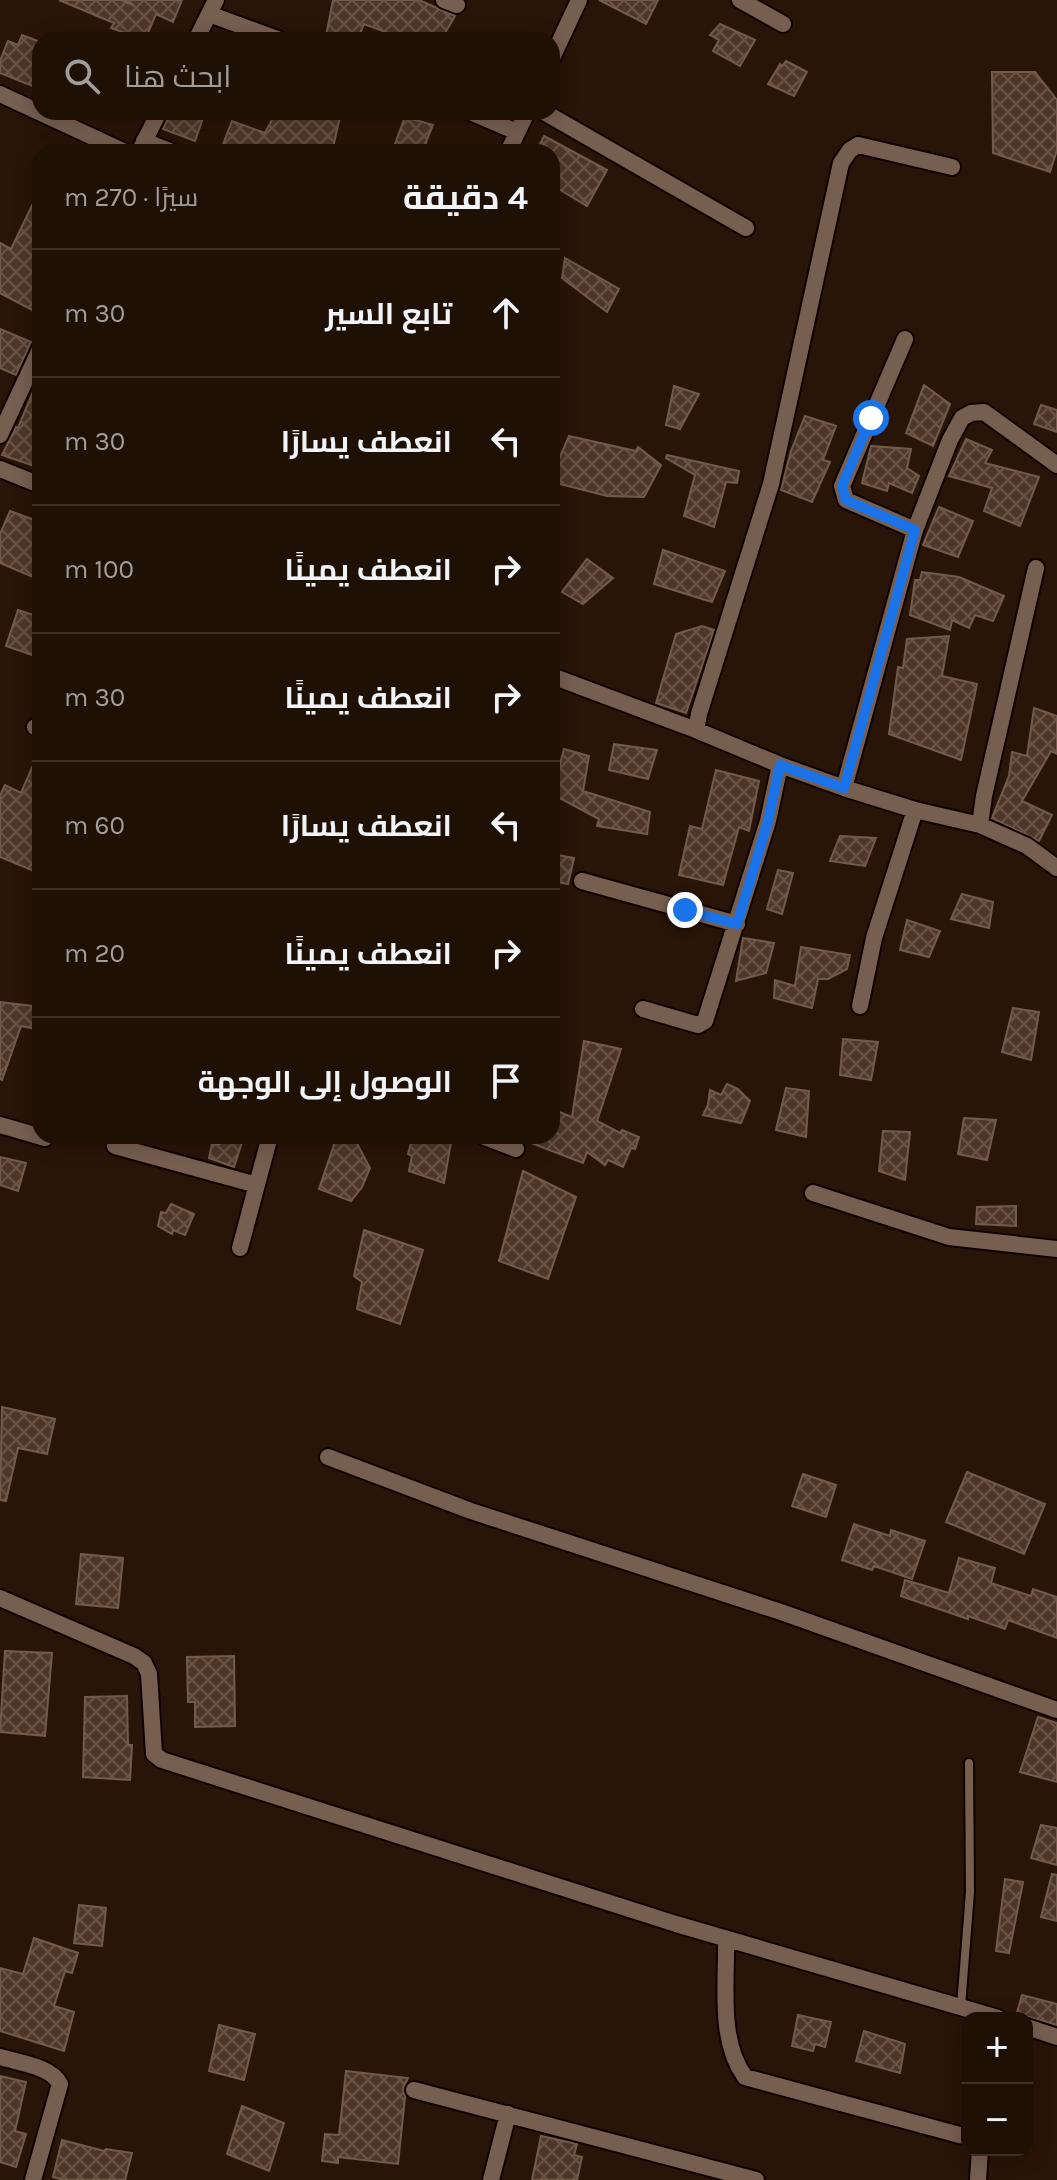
<!DOCTYPE html>
<html lang="ar">
<meta charset="utf-8">
<style>
body{margin:0;font-family:Karla,Cairo,sans-serif;background:#2c1e14;color:#f1f3f6;direction:rtl}
.controls{position:absolute;right:24px;bottom:24px;display:grid;overflow:hidden;border-radius:16px;box-shadow:0 4px 20px #0003}
.controls button{width:72px;height:72px;display:grid;place-items:center;padding:0;border:0;border-bottom:2px solid #3c3028;background:#1f1006;color:#f1f3f6;font:40px sans-serif}
.stop{position:absolute;width:24px;height:24px;margin:-18px;border:6px solid #1a73e8;border-radius:50%;background:#fff}
.stop.end{background:#1a73e8;border-color:#fff;box-shadow:0 2px 8px #0008}
.list{margin:0;padding:0;list-style:none}
h2{display:flex;justify-content:space-between;align-items:center;height:104px;margin:0;padding:0 32px;font-size:34px}
h2 small{font-size:26px;font-weight:400;color:#a19d9b}
.list li{display:grid;grid-template-columns:52px 1fr auto;gap:24px;align-items:center;box-sizing:border-box;height:128px;padding:0 32px;border-top:2px solid #3c3028}
.list b{display:block;font-size:30px;white-space:nowrap}
.list em{font-size:26px;font-style:normal;color:#a19d9b}
.icon{flex:none;width:44px;height:44px;fill:none;stroke:currentColor;stroke-width:2;stroke-linecap:round;stroke-linejoin:round}
.map{position:relative;flex:none;width:1057px;height:2180px;overflow:hidden;direction:ltr}
.search{position:absolute;background:#1f1006;box-shadow:0 4px 20px #0003;left:32px;top:32px;width:528px;height:88px;display:flex;align-items:center;gap:20px;box-sizing:border-box;padding:0 28px;border-radius:24px;color:#a19d9b;font-size:30px}
.panel{position:absolute;background:#1f1006;box-shadow:0 4px 20px #0003;left:32px;top:144px;width:528px;height:1000px;border-radius:24px;direction:rtl}
.map>svg:first-child{display:block}
.building{fill:url(#building-cross-hatch);stroke:#735b4c;stroke-width:2}
.lines{fill:none;stroke-linecap:round;stroke-linejoin:round}
.service-casing{stroke:#100200;stroke-width:12}
.minor-casing{stroke:#100200;stroke-width:20}
.service{stroke:#775f50;stroke-width:8}
.minor{stroke:#775f50;stroke-width:16}
.route{stroke:#1a73e8;stroke-width:10}
</style>
<div class="map">
<svg width="1057" height="2180" viewBox="0 0 1057 2180">
<defs>
<pattern id="building-cross-hatch" width="8" height="8" patternUnits="userSpaceOnUse" patternTransform="scale(2)"><rect width="8" height="8" fill="#4f3728"/><path d="M0 0l8 8M0 8l8-8" fill="none" stroke="#695447"/></pattern>
</defs>
<rect width="100%" height="100%" fill="#291508"/>
<path class="building" d="M 59,0 L 121,0 L 133,5 L 122,0 L 182,0 L 173,22 L 156,14 L 145,40 L 111,28 L 114,23 Z
M 333,0 L 419,0 L 455,16 L 441,40 L 407,40 L 364,24 L 357,40 L 349,40 L 326,36 Z
M 599,0 L 658,0 L 646,24 Z
M 720,24 L 755,40 L 740,66 L 713,51 L 719,40 L 710,35 Z
M 22,35 L 40,42 L 40,89 L 0,73 L 0,61 L 8,41 L 18,45 Z
M 786,61 L 807,72 L 794,96 L 768,84 L 780,64 L 782,66 Z
M 992,72 L 1035,72 L 1057,100 L 1057,150 L 1050,172 L 993,153 Z
M 170,112 L 205,112 L 195,141 L 163,129 Z
M 276,112 L 341,112 L 332,152 L 220,152 L 232,121 L 265,133 Z
M 405,117 L 433,125 L 422,152 L 392,152 Z
M 544,136 L 607,170 L 587,206 L 552,185 L 552,152 L 536,152 Z
M 40,189 L 40,314 L 0,293 L 0,243 L 11,249 Z
M 565,258 L 619,289 L 607,312 L 562,278 Z
M 0,329 L 31,342 L 16,375 L 0,368 Z
M 40,375 L 40,459 L 37,467 L 2,455 L 16,427 L 18,428 Z
M 924,385 L 950,404 L 933,446 L 906,433 Z
M 674,386 L 699,394 L 680,429 L 666,425 Z
M 1041,405 L 1057,410 L 1057,432 L 1034,424 Z
M 805,416 L 836,426 L 823,460 L 830,462 L 812,502 L 781,490 L 791,451 Z
M 569,436 L 636,451 L 638,447 L 661,465 L 644,497 L 607,496 L 552,482 L 552,475 Z
M 966,439 L 992,450 L 985,463 L 1039,477 L 1020,526 L 984,511 L 992,488 L 949,476 Z
M 871,446 L 911,449 L 907,468 L 919,476 L 912,493 L 889,483 L 887,491 L 862,483 Z
M 667,455 L 739,471 L 737,483 L 726,482 L 714,527 L 684,516 L 695,475 L 666,458 Z
M 939,507 L 973,521 L 958,557 L 923,545 Z
M 10,511 L 40,522 L 40,580 L 0,563 L 0,534 Z
M 663,550 L 725,571 L 712,602 L 654,584 Z
M 587,559 L 613,578 L 583,604 L 562,592 Z
M 922,572 L 959,577 L 1004,596 L 993,621 L 975,615 L 969,628 L 952,620 L 950,630 L 910,615 L 915,580 L 920,580 Z
M 18,610 L 40,617 L 40,630 L 32,655 L 6,646 Z
M 702,626 L 714,630 L 686,713 L 656,703 L 676,634 Z
M 949,636 L 942,676 L 977,684 L 961,760 L 889,734 L 898,667 L 903,668 L 907,639 Z
M 1034,708 L 1057,716 L 1057,754 L 1051,751 L 1022,801 L 1052,815 L 1039,841 L 992,818 L 1009,776 L 1012,752 L 1027,756 Z
M 614,744 L 657,750 L 648,779 L 609,770 Z
M 40,749 L 40,860 L 34,871 L 0,857 L 0,796 L 5,785 L 21,793 Z
M 564,749 L 589,756 L 583,791 L 650,812 L 647,834 L 597,826 L 599,819 L 552,794 Z
M 716,770 L 759,781 L 749,831 L 739,827 L 723,885 L 679,875 L 690,826 L 702,829 Z
M 840,836 L 876,838 L 865,866 L 830,861 Z
M 552,854 L 574,858 L 568,884 L 552,881 Z
M 778,870 L 793,873 L 782,914 L 767,909 Z
M 962,894 L 993,902 L 989,928 L 951,919 Z
M 907,920 L 940,931 L 929,957 L 900,950 Z
M 743,938 L 774,943 L 766,973 L 736,981 Z
M 801,947 L 850,955 L 847,969 L 828,979 L 818,979 L 812,1008 L 774,998 L 775,980 L 795,986 Z
M 0,1002 L 40,1007 L 40,1030 L 21,1026 L 2,1080 L 0,1079 Z
M 1013,1008 L 1039,1012 L 1031,1060 L 1002,1052 Z
M 843,1039 L 878,1042 L 871,1080 L 840,1075 Z
M 584,1041 L 621,1049 L 597,1121 L 620,1133 L 622,1130 L 639,1137 L 635,1149 L 631,1148 L 623,1167 L 608,1160 L 605,1165 L 587,1152 L 583,1163 L 513,1136 L 552,1136 L 552,1109 L 572,1117 Z
M 727,1084 L 738,1089 L 750,1101 L 741,1123 L 703,1115 L 708,1105 L 710,1090 L 721,1095 Z
M 786,1088 L 809,1091 L 806,1137 L 776,1130 Z
M 964,1118 L 996,1120 L 987,1160 L 958,1154 Z
M 883,1131 L 910,1132 L 905,1180 L 879,1171 Z
M 221,1136 L 243,1139 L 234,1167 L 209,1158 L 212,1144 L 219,1144 Z
M 337,1136 L 353,1136 L 370,1168 L 362,1187 L 351,1201 L 319,1189 Z
M 413,1136 L 435,1136 L 451,1142 L 444,1183 L 409,1171 L 412,1156 L 408,1154 Z
M 0,1157 L 26,1163 L 18,1191 L 0,1185 Z
M 523,1171 L 576,1197 L 548,1279 L 499,1261 Z
M 171,1204 L 194,1214 L 185,1235 L 173,1230 L 172,1234 L 158,1226 L 161,1212 L 166,1213 Z
M 1016,1206 L 1016,1226 L 976,1224 L 977,1207 Z
M 364,1230 L 423,1250 L 400,1324 L 357,1309 L 362,1282 L 354,1276 Z
M 2,1407 L 55,1419 L 47,1454 L 18,1448 L 6,1501 L 0,1500 Z
M 967,1472 L 1045,1504 L 1024,1554 L 946,1522 Z
M 803,1474 L 836,1485 L 826,1517 L 792,1506 Z
M 854,1524 L 890,1536 L 891,1530 L 925,1541 L 912,1579 L 874,1566 L 872,1570 L 842,1560 Z
M 81,1554 L 123,1558 L 118,1608 L 76,1604 Z
M 959,1558 L 995,1568 L 991,1583 L 1031,1596 L 1033,1589 L 1057,1597 L 1057,1638 L 1008,1620 L 1005,1629 L 968,1616 L 968,1619 L 901,1596 L 905,1580 L 949,1593 Z
M 5,1651 L 52,1653 L 45,1736 L 0,1732 Z
M 234,1656 L 235,1726 L 195,1727 L 195,1702 L 188,1702 L 187,1657 Z
M 127,1696 L 128,1745 L 132,1745 L 130,1780 L 83,1777 L 85,1697 Z
M 1038,1717 L 1057,1723 L 1057,1782 L 1020,1772 Z
M 1041,1825 L 1057,1828 L 1057,1865 L 1031,1858 Z
M 1052,1874 L 1057,1875 L 1057,1921 L 1041,1917 Z
M 1005,1879 L 1023,1882 L 1009,1953 L 996,1951 Z
M 79,1905 L 106,1908 L 102,1946 L 74,1943 Z
M 34,1938 L 78,1953 L 72,1973 L 65,1971 L 54,2006 L 74,2012 L 64,2051 L 0,2031 L 0,1968 L 23,1974 Z
M 1022,1995 L 1057,2004 L 1057,2025 L 1030,2017 L 1016,2016 Z
M 798,2015 L 831,2022 L 825,2047 L 815,2044 L 813,2051 L 792,2046 Z
M 219,2025 L 255,2034 L 244,2080 L 209,2071 Z
M 864,2031 L 905,2044 L 900,2073 L 856,2061 Z
M 346,2071 L 408,2078 L 403,2088 L 405,2097 L 398,2164 L 338,2157 L 338,2163 L 322,2161 L 325,2134 L 339,2135 Z
M 0,2076 L 26,2082 L 15,2131 L 26,2134 L 16,2167 L 0,2162 Z
M 242,2106 L 284,2123 L 269,2171 L 227,2154 Z
M 541,2136 L 577,2144 L 574,2155 L 582,2157 L 577,2180 L 532,2180 Z
M 62,2140 L 104,2151 L 106,2149 L 132,2153 L 125,2180 L 64,2180 L 53,2177 Z"/>
<g class="lines">
<g class="service-casing">
<path id="service" d="M 94,38 L 98,40
M 961,2006 L 970,1892 L 969,1763"/>
</g>
<g class="minor-casing">
<path id="minor" d="M 444,0 L 457,5
M 740,0 L 783,24
M 209,14 L 280,40
M 196,40 L 216,0
M 552,58 L 579,0
M 0,94 L 125,152
M 470,112 L 517,132
M 544,112 L 746,228
M 144,141 L 172,152
M 139,152 L 159,112
M 508,152 L 527,112
M 905,339 L 842,486 L 846,500 L 915,530
M 0,435 L 40,349
M 0,469 L 40,485
M 552,676 L 696,730 L 780,765 L 844,788 L 915,810 L 980,825 L 1027,846 L 1057,868
M 35,727 L 40,729
M 696,730 L 699,714 L 771,484 L 841,163 L 850,150 L 858,145 L 952,167
M 844,788 L 915,530 L 950,440 L 962,418 L 971,413 L 984,412 L 1057,465
M 980,825 L 984,796 L 1036,568
M 582,881 L 737,924
M 860,1006 L 874,938 L 915,810
M 643,1009 L 698,1025 L 705,1021 L 768,821 L 780,765
M 0,1125 L 45,1138
M 482,1136 L 516,1149
M 115,1146 L 257,1185
M 813,1193 L 949,1237 L 1057,1249
M 240,1248 L 270,1136
M 328,1457 L 471,1511 L 781,1612 L 1057,1710
M 0,1598 L 134,1656 L 144,1663 L 149,1674 L 154,1754 L 162,1760 L 676,1924 L 998,2018
M 726,1939 C 727,1983 718,2040 745,2077 L 967,2137
M 1027,2027 L 1057,2037
M 0,2057 C 19,2063 51,2066 60,2084 L 33,2180
M 414,2090 L 756,2180
M 491,2180 L 508,2114
M 978,2180 L 980,2150"/>
</g>
<use href="#service" class="service"/>
<use href="#minor" class="minor"/>
</g>
<g class="lines">
<path class="route" d="M 685,910 L 737,924 L 768,821 L 780,765 L 844,788 L 915,530 L 846,500 L 842,486 L 871,418"/>
</g>
</svg>
<div class="controls">
<button>+</button>
<button>−</button>
</div>
<div class="stop" style="left:871px;top:418px"></div>
<div class="stop end" style="left:685px;top:910px"></div>
<div class="search"><svg class="icon" aria-label="search" viewBox="0 0 24 24"><circle cx="10" cy="10" r="6"/><path d="M15 15l6 6"/></svg>ابحث هنا</div>
<section class="panel">
<h2>4 دقيقة<small>سيرًا · 270 m</small></h2>
<ul class="list">
<li><svg class="icon" aria-label="ahead" viewBox="0 0 24 24"><path d="M12 20V5M6 11l6-6 6 6"/></svg><div><b>تابع السير</b></div><em>30 m</em></li>
<li><svg class="icon" aria-label="left" viewBox="0 0 24 24"><path d="M17 20v-9H6M10 6l-5 5 5 5"/></svg><div><b>انعطف يسارًا</b></div><em>30 m</em></li>
<li><svg class="icon" aria-label="right" viewBox="0 0 24 24"><path d="M7 20v-9h11M14 6l5 5-5 5"/></svg><div><b>انعطف يمينًا</b></div><em>100 m</em></li>
<li><svg class="icon" aria-label="right" viewBox="0 0 24 24"><path d="M7 20v-9h11M14 6l5 5-5 5"/></svg><div><b>انعطف يمينًا</b></div><em>30 m</em></li>
<li><svg class="icon" aria-label="left" viewBox="0 0 24 24"><path d="M17 20v-9H6M10 6l-5 5 5 5"/></svg><div><b>انعطف يسارًا</b></div><em>60 m</em></li>
<li><svg class="icon" aria-label="right" viewBox="0 0 24 24"><path d="M7 20v-9h11M14 6l5 5-5 5"/></svg><div><b>انعطف يمينًا</b></div><em>20 m</em></li>
<li><svg class="icon" aria-label="arrive" viewBox="0 0 24 24"><path d="M6 21V4h12l-3 4 3 4H6"/></svg><div><b>الوصول إلى الوجهة</b></div></li>
</ul>
</section>
</div>
